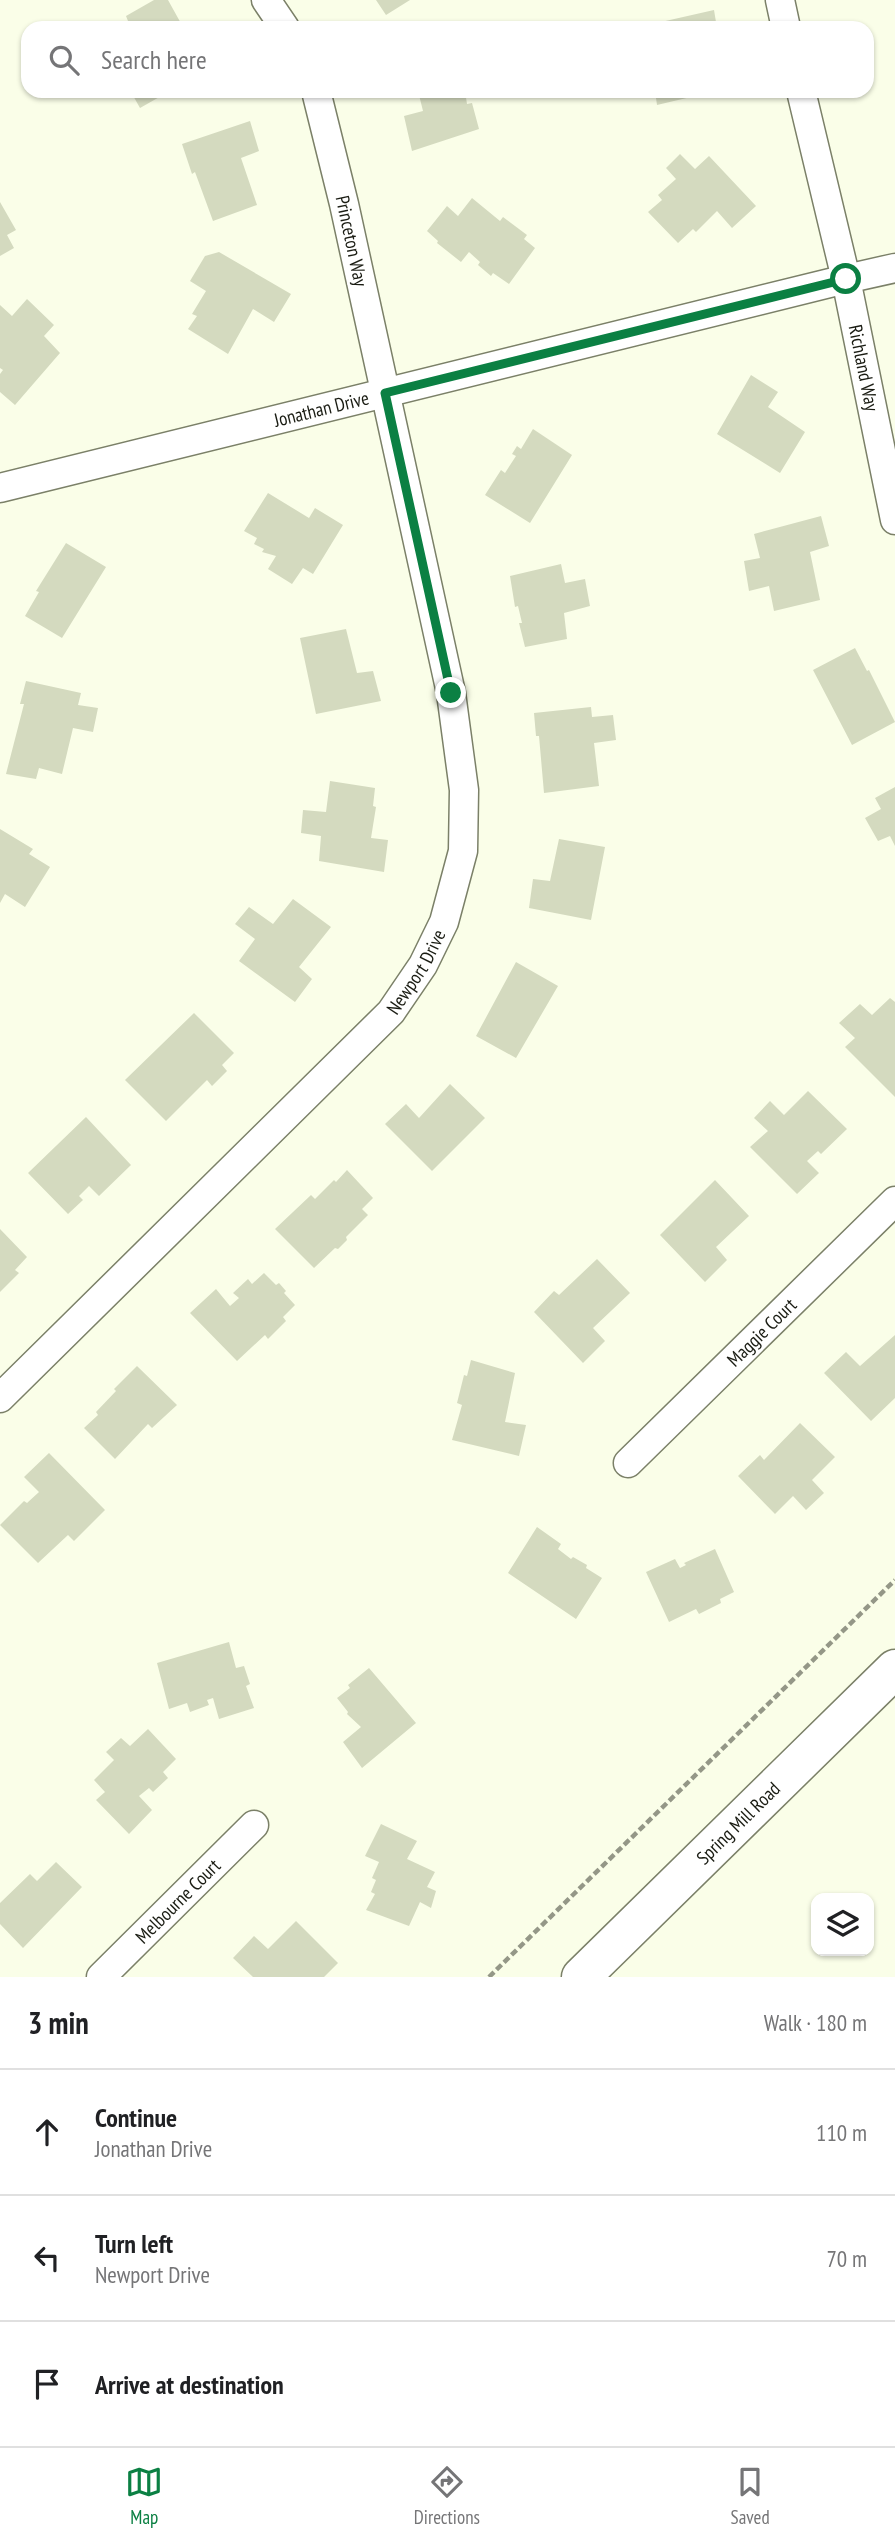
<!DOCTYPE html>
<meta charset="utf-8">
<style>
body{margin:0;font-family:"PT Sans Narrow",sans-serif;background:#f2f2f2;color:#202124}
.controls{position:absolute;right:21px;bottom:21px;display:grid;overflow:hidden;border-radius:14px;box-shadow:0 2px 5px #0004}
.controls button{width:63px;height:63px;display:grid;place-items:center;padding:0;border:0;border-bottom:2px solid #e0e0e0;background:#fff;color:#202124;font:35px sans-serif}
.stop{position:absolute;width:21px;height:21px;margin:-16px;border:5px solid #0b8043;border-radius:50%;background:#fff}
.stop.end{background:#0b8043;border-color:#fff;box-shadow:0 2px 7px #0008}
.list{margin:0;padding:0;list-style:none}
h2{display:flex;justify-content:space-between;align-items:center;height:91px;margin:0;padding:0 28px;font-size:30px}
h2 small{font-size:23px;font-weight:400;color:#757577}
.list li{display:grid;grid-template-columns:46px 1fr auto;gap:21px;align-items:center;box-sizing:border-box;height:126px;padding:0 28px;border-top:2px solid #e0e0e0}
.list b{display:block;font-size:26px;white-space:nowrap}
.list p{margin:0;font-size:23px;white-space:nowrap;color:#757577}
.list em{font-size:23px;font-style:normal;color:#757577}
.icon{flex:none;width:38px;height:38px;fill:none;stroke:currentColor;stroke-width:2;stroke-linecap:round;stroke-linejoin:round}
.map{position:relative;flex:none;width:895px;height:1977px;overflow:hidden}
.search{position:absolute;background:#fff;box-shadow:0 2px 5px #0004;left:21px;right:21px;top:21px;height:77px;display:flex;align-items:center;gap:18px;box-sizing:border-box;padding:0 24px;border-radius:21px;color:#757577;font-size:26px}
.sheet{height:469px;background:#fff}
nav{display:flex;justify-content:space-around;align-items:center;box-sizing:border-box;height:98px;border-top:2px solid #e0e0e0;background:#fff;font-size:19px;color:#757577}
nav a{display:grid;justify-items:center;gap:4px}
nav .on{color:#0b8043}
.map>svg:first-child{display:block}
.building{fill:#d4dabf}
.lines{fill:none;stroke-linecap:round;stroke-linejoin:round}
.street-casing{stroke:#7b8068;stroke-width:31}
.secondary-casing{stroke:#7b8068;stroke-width:41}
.path{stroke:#949787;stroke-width:4.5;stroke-dasharray:7 3.5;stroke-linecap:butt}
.street{stroke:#fff;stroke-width:28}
.secondary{stroke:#fff;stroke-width:38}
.route{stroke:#0b8043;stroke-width:9}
.labels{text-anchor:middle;stroke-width:5;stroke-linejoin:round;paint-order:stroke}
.street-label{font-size:19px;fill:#1a1c13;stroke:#fff}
</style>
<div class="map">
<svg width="895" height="1977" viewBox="0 0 895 1977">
<rect width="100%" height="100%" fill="#fafee8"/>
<path class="building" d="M 154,0 L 168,0 L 183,27 L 116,28 L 128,21 L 126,16 Z
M 376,0 L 410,0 L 386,15 Z
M 714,10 L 717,28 L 640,28 L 639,27 Z
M 124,91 L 170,91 L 140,108 L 131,92 L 126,95 Z
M 418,91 L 465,91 L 467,104 L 472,103 L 479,129 L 412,151 L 404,116 L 423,111 Z
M 655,91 L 712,91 L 712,92 L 657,105 Z
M 250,121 L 259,151 L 241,158 L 257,205 L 213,221 L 195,172 L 192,174 L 182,144 Z
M 680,154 L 695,169 L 709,156 L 756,206 L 732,228 L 717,211 L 696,232 L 693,229 L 678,243 L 648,212 L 662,200 L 658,195 L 676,179 L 666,168 Z
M 472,198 L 500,221 L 503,217 L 527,235 L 524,239 L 535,248 L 509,284 L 493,273 L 491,276 L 478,265 L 480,262 L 469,252 L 461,262 L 437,243 L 438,241 L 427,231 L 447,206 L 458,216 Z
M 0,202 L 16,230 L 7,235 L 14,248 L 0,256 Z
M 219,252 L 291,294 L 274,322 L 253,309 L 228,354 L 188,329 L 197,316 L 192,314 L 206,291 L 190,281 L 205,256 Z
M 27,299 L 54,325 L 44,336 L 60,353 L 15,405 L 0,392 L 0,374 L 3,370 L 0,368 L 0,305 L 12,316 Z
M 751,375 L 778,392 L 768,407 L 805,432 L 780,473 L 717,434 Z
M 533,429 L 572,455 L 530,523 L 485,495 L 501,470 L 505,473 L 516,456 L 512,454 L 517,446 L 521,449 Z
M 268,493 L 309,518 L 315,508 L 343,525 L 313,574 L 303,568 L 292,584 L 268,569 L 276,556 L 262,552 L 264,549 L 254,544 L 257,538 L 244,531 Z
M 821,516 L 829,546 L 810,552 L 820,600 L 774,611 L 769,586 L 749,591 L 744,561 L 760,558 L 754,534 Z
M 66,543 L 106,567 L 62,638 L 25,616 L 39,592 L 36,591 Z
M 561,564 L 565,583 L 585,579 L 590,606 L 564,613 L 567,639 L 525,647 L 519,623 L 522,623 L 518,606 L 515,607 L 510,576 Z
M 346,629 L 357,673 L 373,671 L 381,701 L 316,714 L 300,638 Z
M 855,648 L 867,671 L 869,670 L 895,722 L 852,745 L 813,670 Z
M 26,681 L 81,693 L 78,705 L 98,708 L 93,732 L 73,728 L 62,774 L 39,768 L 36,779 L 6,774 L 24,704 L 20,704 Z
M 591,707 L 592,717 L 613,715 L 616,740 L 594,743 L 599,786 L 544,793 L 539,736 L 536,736 L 534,713 Z
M 330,781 L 375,788 L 373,806 L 376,807 L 371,838 L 388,840 L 384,872 L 319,861 L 321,836 L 301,833 L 303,810 L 326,812 Z
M 895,787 L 895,846 L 890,836 L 878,841 L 865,818 L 881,809 L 875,798 Z
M 0,829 L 33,849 L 29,854 L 50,867 L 25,907 L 5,894 L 0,903 Z
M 559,839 L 605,847 L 591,920 L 529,908 L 533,879 L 550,881 Z
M 293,899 L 331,927 L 299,967 L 312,979 L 295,1002 L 239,961 L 255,939 L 235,924 L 249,907 L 273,924 Z
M 516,962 L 558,986 L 516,1058 L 476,1036 Z
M 890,998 L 895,1002 L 895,1097 L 845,1047 L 855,1038 L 839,1023 L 860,1004 L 872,1015 Z
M 194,1013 L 234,1053 L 222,1065 L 227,1071 L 212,1086 L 207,1080 L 166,1121 L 125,1080 Z
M 450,1084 L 485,1118 L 432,1171 L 385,1124 L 406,1104 L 419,1118 Z
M 808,1091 L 847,1129 L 821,1154 L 818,1151 L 807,1161 L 819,1173 L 797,1194 L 750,1147 L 768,1131 L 754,1118 L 770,1101 L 784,1115 Z
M 86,1117 L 131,1165 L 99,1196 L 89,1186 L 79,1196 L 83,1200 L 68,1214 L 28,1173 Z
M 347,1170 L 373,1198 L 362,1209 L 368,1215 L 346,1237 L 347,1240 L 338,1249 L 335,1248 L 314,1268 L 275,1229 L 311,1195 L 315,1199 L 334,1180 L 336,1182 Z
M 715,1180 L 749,1216 L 716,1247 L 727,1260 L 705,1282 L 660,1235 Z
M 0,1229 L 27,1257 L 15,1270 L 19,1273 L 0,1292 Z
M 597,1259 L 630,1293 L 593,1328 L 605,1341 L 583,1363 L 534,1312 L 554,1291 L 559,1295 Z
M 264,1273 L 276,1285 L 279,1283 L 286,1291 L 284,1293 L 295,1305 L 283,1317 L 286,1321 L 268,1339 L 265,1335 L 237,1361 L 190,1313 L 216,1289 L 230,1306 L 239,1298 L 233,1293 L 248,1279 L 252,1284 Z
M 895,1335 L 895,1398 L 871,1421 L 824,1373 L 846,1352 L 860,1366 Z
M 471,1360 L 515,1373 L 505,1422 L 526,1425 L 519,1456 L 452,1440 L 462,1405 L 457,1403 L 464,1375 L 467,1376 Z
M 137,1366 L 177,1405 L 152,1428 L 148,1424 L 115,1459 L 84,1428 L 98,1415 L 96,1412 L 116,1391 L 114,1389 Z
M 800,1423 L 835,1457 L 812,1480 L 824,1493 L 806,1510 L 793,1496 L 775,1514 L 738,1476 L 760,1455 L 764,1460 Z
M 49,1453 L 105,1510 L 74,1541 L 68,1535 L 38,1563 L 0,1525 L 24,1501 L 27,1503 L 39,1492 L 24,1477 Z
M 537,1527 L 561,1544 L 558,1549 L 571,1559 L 573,1557 L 587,1565 L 586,1568 L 602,1578 L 576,1619 L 508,1573 Z
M 715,1549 L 734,1592 L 720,1599 L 721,1603 L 699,1614 L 696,1609 L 669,1622 L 646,1572 L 675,1559 L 680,1568 L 686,1565 L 684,1563 Z
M 229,1642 L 236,1668 L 244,1666 L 250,1684 L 246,1686 L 254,1708 L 219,1719 L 213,1698 L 207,1700 L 209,1705 L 190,1712 L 187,1703 L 169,1709 L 157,1663 Z
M 369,1668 L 416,1723 L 362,1768 L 343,1742 L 361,1727 L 347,1714 L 348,1712 L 337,1698 L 350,1688 L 348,1685 Z
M 148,1729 L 176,1759 L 163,1772 L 168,1778 L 153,1792 L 149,1788 L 139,1796 L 152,1810 L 129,1834 L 96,1800 L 105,1792 L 94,1780 L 114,1760 L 106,1752 L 121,1738 L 130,1746 Z
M 381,1824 L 417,1841 L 407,1859 L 435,1872 L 427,1887 L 436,1891 L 431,1908 L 420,1902 L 409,1926 L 366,1910 L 375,1894 L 371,1892 L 376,1880 L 372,1878 L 379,1862 L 365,1856 Z
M 56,1862 L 82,1887 L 23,1948 L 0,1924 L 0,1903 L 30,1874 L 37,1881 Z
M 296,1921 L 338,1963 L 324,1977 L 253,1977 L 233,1958 L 254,1936 L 268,1949 Z"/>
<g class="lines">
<g class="street-casing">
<g id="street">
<path d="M 266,0 L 285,28"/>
<path d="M 780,0 L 786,28"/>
<path id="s1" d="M 801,91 L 846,279 L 895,520"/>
<path id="s2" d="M 0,488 L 846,279 L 895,268"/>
<path id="s3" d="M 0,1398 L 391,1012 L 423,965 L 444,922 L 463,851 L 464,790 L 451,693 L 344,204 L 316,91"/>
<path id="s4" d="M 628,1463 L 895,1201"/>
<path id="s5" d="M 101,1977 L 254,1825"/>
</g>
</g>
<g class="secondary-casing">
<g id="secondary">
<path id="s6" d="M 581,1977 L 895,1669"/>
</g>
</g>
<path class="path" d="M 489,1977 L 895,1580"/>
<use href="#street" class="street"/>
<use href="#secondary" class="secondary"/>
</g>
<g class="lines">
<path class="route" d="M 451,693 L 385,393 L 846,279"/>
</g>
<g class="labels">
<g class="street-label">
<text transform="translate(352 241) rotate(78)" y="7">Princeton Way</text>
<text dy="7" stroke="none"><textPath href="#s1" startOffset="284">Richland Way</textPath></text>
<text dy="7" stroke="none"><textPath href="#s2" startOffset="331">Jonathan Drive</textPath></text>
<text dy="7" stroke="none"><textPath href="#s3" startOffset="597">Newport Drive</textPath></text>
<text dy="7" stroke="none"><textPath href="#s4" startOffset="187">Maggie Court</textPath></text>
<text dy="7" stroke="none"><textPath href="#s6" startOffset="220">Spring Mill Road</textPath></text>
<text dy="7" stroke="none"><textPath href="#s5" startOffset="108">Melbourne Court</textPath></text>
</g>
</g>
</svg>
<div class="controls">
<button><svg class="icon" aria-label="layers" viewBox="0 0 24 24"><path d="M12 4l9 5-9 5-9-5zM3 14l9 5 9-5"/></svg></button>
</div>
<div class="stop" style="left:846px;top:279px"></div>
<div class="stop end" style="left:451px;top:693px"></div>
<div class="search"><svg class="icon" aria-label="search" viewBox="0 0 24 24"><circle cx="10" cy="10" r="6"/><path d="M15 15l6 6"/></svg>Search here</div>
</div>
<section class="sheet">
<h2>3 min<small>Walk · 180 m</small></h2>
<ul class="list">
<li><svg class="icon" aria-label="ahead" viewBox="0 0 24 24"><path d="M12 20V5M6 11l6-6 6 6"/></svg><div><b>Continue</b><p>Jonathan Drive</p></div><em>110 m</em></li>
<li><svg class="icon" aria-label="left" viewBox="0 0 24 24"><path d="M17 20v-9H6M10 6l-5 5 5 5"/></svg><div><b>Turn left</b><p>Newport Drive</p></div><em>70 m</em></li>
<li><svg class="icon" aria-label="arrive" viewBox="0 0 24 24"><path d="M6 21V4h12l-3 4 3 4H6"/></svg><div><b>Arrive at destination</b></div></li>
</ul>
</section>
<nav>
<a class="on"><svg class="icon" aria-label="map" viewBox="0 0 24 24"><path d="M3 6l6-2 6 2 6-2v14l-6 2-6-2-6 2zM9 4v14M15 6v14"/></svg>Map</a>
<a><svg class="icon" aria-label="directions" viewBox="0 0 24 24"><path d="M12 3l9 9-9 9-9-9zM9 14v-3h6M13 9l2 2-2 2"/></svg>Directions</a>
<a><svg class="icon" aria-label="saved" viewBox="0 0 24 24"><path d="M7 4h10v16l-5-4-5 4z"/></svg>Saved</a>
</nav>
